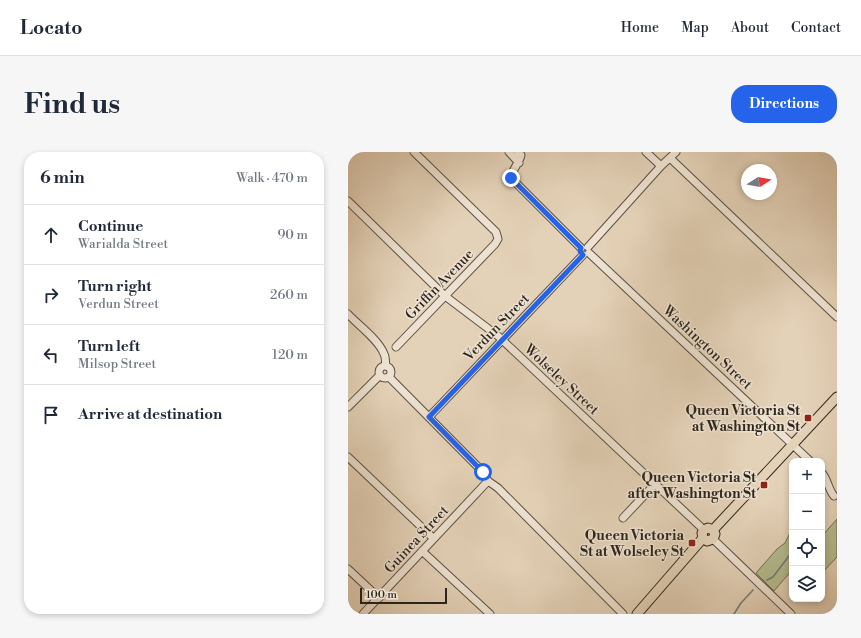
<!DOCTYPE html>
<meta charset="utf-8">
<style>
body{margin:0;font-family:"Libre Bodoni",serif;background:#f6f6f7;color:#1f2937}
.controls{position:absolute;right:12px;bottom:12px;display:grid;overflow:hidden;border-radius:8px;box-shadow:0 2px 6px #0003}
.controls button{width:36px;height:36px;display:grid;place-items:center;padding:0;border:0;border-bottom:1px solid #e0e1e3;background:#fff;color:#1f2937;font:20px sans-serif}
.compass{position:absolute;left:393px;top:12px;width:36px;height:36px;border-radius:50%;background:#fff;box-shadow:0 2px 6px #0003;rotate:79deg}
.scale{position:absolute;left:12px;bottom:10px;width:87px;box-sizing:border-box;padding-left:4px;border:2px solid #2e251c;border-top:0;font-size:11px;line-height:14px;white-space:nowrap;color:#2e251c;-webkit-text-stroke:3px #ede2d1;paint-order:stroke}
.stop{position:absolute;width:12px;height:12px;margin:-9px;border:3px solid #2563eb;border-radius:50%;background:#fff}
.stop.end{background:#2563eb;border-color:#fff;box-shadow:0 1px 4px #0008}
.list{margin:0;padding:0;list-style:none}
h2{display:flex;justify-content:space-between;align-items:center;height:52px;margin:0;padding:0 16px;font-size:17px}
h2 small{font-size:13px;font-weight:400;color:#747a83}
.list li{display:grid;grid-template-columns:26px 1fr auto;gap:12px;align-items:center;box-sizing:border-box;height:60px;padding:0 16px;border-top:1px solid #e0e1e3}
.list b{display:block;font-size:15px;white-space:nowrap}
.list p{margin:0;font-size:13px;white-space:nowrap;color:#747a83}
.list em{font-size:13px;font-style:normal;color:#747a83}
.icon{flex:none;width:22px;height:22px;fill:none;stroke:currentColor;stroke-width:2;stroke-linecap:round;stroke-linejoin:round}
.map{position:relative;flex:none;width:489px;height:462px;overflow:hidden;border-radius:16px}
header{display:flex;align-items:center;gap:24px;box-sizing:border-box;height:56px;padding:0 20px;background:#fff;border-bottom:1px solid #e0e1e3}
header strong{font-size:19px}
nav{display:flex;gap:22px;margin-inline-start:auto;font-size:14px}
.intro{display:flex;align-items:center;justify-content:space-between;box-sizing:border-box;height:96px;padding:0 24px}
h1{margin:0;font-size:28px}
.button{padding:10px 18px;border-radius:16px;background:#2563eb;color:#fff;font-size:14px;font-weight:700}
main{display:flex;gap:24px;padding:0 24px}
aside{flex:1;background:#fff;border-radius:16px;box-shadow:0 2px 6px #0003}
.map>svg:first-child{display:block}
.green{fill:#b4bc8f;stroke:#717056}
.lines{fill:none;stroke-linecap:round;stroke-linejoin:round}
.stream{stroke:#6e7b7a;stroke-width:1.5}
.minor-casing{stroke:#5c5043;stroke-width:9}
.major-casing{stroke:#2e251c;stroke-width:11}
.minor{stroke:#ede2d1;stroke-width:7}
.major{stroke:#e4d2b8;stroke-width:9}
.route{stroke:#2563eb;stroke-width:5}
.poi-dot{fill:#8f2418;stroke:#ede2d1;stroke-width:1.5}
.labels{text-anchor:middle;stroke-width:3;stroke-linejoin:round;paint-order:stroke}
.street-label{font-size:14px;fill:#2e251c;stroke:#ede2d1}
.poi-label{font-size:14px;font-weight:bold;fill:#2e251c;stroke:#ede2d1;text-anchor:end}
</style>
<header>
<strong>Locato</strong>
<nav><a>Home</a><a>Map</a><a>About</a><a>Contact</a></nav>
</header>
<div class="intro"><h1>Find us</h1><a class="button">Directions</a></div>
<main>
<aside>
<h2>6 min<small>Walk · 470 m</small></h2>
<ul class="list">
<li><svg class="icon" aria-label="ahead" viewBox="0 0 24 24"><path d="M12 20V5M6 11l6-6 6 6"/></svg><div><b>Continue</b><p>Warialda Street</p></div><em>90 m</em></li>
<li><svg class="icon" aria-label="right" viewBox="0 0 24 24"><path d="M7 20v-9h11M14 6l5 5-5 5"/></svg><div><b>Turn right</b><p>Verdun Street</p></div><em>260 m</em></li>
<li><svg class="icon" aria-label="left" viewBox="0 0 24 24"><path d="M17 20v-9H6M10 6l-5 5 5 5"/></svg><div><b>Turn left</b><p>Milsop Street</p></div><em>120 m</em></li>
<li><svg class="icon" aria-label="arrive" viewBox="0 0 24 24"><path d="M6 21V4h12l-3 4 3 4H6"/></svg><div><b>Arrive at destination</b></div></li>
</ul>
</aside>
<div class="map">
<svg width="489" height="462" viewBox="0 0 489 462">
<rect width="100%" height="100%" fill="#e4d2b8"/>
<filter id="stains"><feTurbulence type="fractalNoise" baseFrequency=".005" numOctaves="4"/><feColorMatrix values="0 0 0 0 .2 0 0 0 0 .09 0 0 0 0 .02 0 0 0 .5 -.17"/></filter>
<radialGradient id="worn" r=".72"><stop offset=".6" stop-color="#630" stop-opacity="0"/><stop offset="1" stop-color="#630" stop-opacity=".3"/></radialGradient>
<path class="green" d="M 489,367 L 489,405 L 474,421 L 474,384 Z
M 444,377 L 444,418 L 426,439 L 408,421 L 429,397 L 437,391 Z"/>
<g class="lines">
<path class="stream" d="M 419,428 L 425,425 L 444,400 L 443,376 L 444,374
M 386,462 L 393,451 L 405,438"/>
<g class="minor-casing">
<path id="minor" d="M 161,0 L 171,11
M 170,0 L 173,3 C 171,12 164,17 163,26 L 233,96
M 298,0 L 313,14
M 322,6 L 489,165
M 0,49 L 97,144 L 150,184 L 356,378
M 240,95 L 313,14 L 328,0
M 241,101 L 462,309
M 0,162 C 10,173 31,188 36,202 C 38,205 37,210 38,214
M 48,195 L 147,92 L 150,87 L 148,80 L 66,0
M31 220a6 6 0 1 1 12 0a6 6 0 1 1-12 0Z
M 41,225 L 135,320 L 140,329 L 150,336 L 275,462
M 0,255 L 32,223
M 81,265 L 235,103
M 0,305 L 85,386
M 474,321 C 480,328 480,337 486,344
M 275,366 L 307,332
M 365,387 L 443,462
M 74,399 L 142,462
M 0,417 L 31,446
M 15,462 L 140,329"/>
</g>
<g class="major-casing">
<path id="major" d="M 365,378 L 489,245
M 355,386 L 359,389 L 365,387 L 367,382 L 365,378
M 355,386 L 354,381 L 356,378 L 360,376 L 365,378
M 289,462 L 355,386"/>
</g>
<use href="#minor" class="minor"/>
<use href="#major" class="major"/>
</g>
<g class="lines">
<path class="route" d="M 135,320 L 81,265 L 235,103 L 232,99 L 233,96 L 163,26"/>
</g>
<g class="poi-dot">
<rect x="456" y="262" width="8" height="8" rx="2"/>
<rect x="412" y="329" width="8" height="8" rx="2"/>
<rect x="340" y="387" width="8" height="8" rx="2"/>
</g>
<g class="labels">
<g class="street-label">
<text transform="translate(91 132) rotate(-46)" y="5">Griffin Avenue</text>
<text transform="translate(148 175) rotate(-46)" y="5">Verdun Street</text>
<text transform="translate(360 195) rotate(43)" y="5">Washington Street</text>
<text transform="translate(214 227) rotate(43)" y="5">Wolseley Street</text>
<text transform="translate(68 387) rotate(-47)" y="5">Guinea Street</text>
</g>
<g class="poi-label">
<text x="452" y="263">Queen Victoria St<tspan x="452" dy="16">at Washington St</tspan></text>
<text x="408" y="330">Queen Victoria St<tspan x="408" dy="16">after Washington St</tspan></text>
<text x="336" y="388">Queen Victoria<tspan x="336" dy="16">St at Wolseley St</tspan></text>
</g>
</g>
<rect width="100%" height="100%" filter="url(#stains)"/>
<rect width="100%" height="100%" fill="url(#worn)"/>
</svg>
<div class="controls">
<button>+</button>
<button>−</button>
<button><svg class="icon" aria-label="locate" viewBox="0 0 24 24"><circle cx="12" cy="12" r="6"/><path d="M12 2v4M12 18v4M2 12h4M18 12h4"/></svg></button>
<button><svg class="icon" aria-label="layers" viewBox="0 0 24 24"><path d="M12 4l9 5-9 5-9-5zM3 14l9 5 9-5"/></svg></button>
</div>
<svg class="compass" viewBox="-18 -18 36 36"><path d="M0-13l5 13h-10z" fill="#e53935"/><path d="M0 13l5-13h-10z" fill="#747a83"/></svg>
<div class="scale">100 m</div>
<div class="stop" style="left:135px;top:320px"></div>
<div class="stop end" style="left:163px;top:26px"></div>
</div>
</main>
